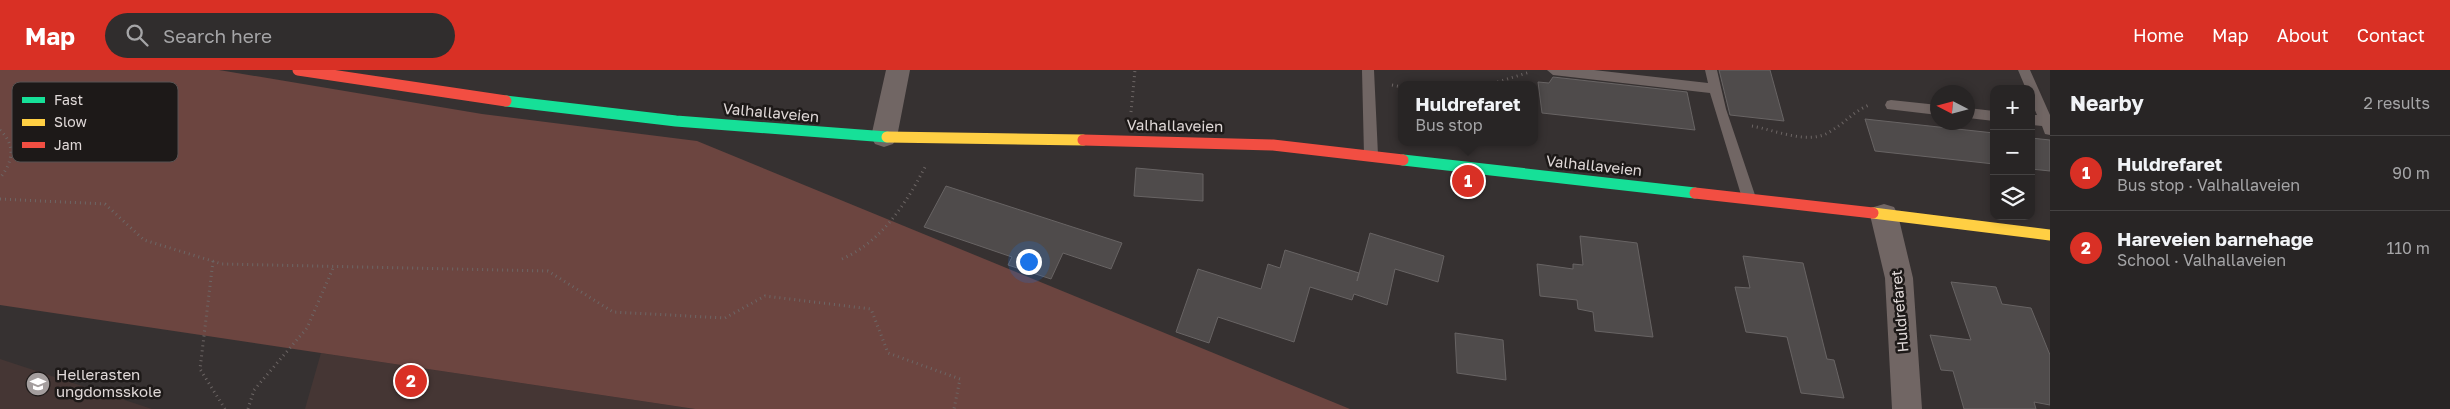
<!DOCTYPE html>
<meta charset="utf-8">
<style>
body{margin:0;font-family:"Golos Text",sans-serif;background:#302d2d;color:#f1f3f6}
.controls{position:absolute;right:15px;top:15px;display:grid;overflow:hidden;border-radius:10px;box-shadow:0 2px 8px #0003}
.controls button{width:45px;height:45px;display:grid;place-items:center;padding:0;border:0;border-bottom:1px solid #444242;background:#282525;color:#f1f3f6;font:25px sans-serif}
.compass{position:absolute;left:1930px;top:15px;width:45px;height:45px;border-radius:50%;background:#282525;box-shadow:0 2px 8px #0003;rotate:276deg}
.you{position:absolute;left:1028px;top:191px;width:18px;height:18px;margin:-12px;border:4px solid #fff;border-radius:50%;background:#1a73e8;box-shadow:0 0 0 8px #1a73e833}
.badge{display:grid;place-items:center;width:32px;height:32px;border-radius:50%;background:#d93025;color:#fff;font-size:16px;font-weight:700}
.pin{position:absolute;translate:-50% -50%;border:2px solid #fff;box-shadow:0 1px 5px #0006}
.popup{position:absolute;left:1398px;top:11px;width:140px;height:65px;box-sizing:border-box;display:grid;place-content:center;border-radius:10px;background:#282525;filter:drop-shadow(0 1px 4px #0005);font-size:16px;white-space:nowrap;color:#a5a5a7}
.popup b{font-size:19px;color:#f1f3f6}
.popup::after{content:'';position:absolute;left:50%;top:100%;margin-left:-10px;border:10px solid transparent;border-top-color:#282525}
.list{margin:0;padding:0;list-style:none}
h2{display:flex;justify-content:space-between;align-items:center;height:65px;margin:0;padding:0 20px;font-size:21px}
h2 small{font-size:16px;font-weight:400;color:#a5a5a7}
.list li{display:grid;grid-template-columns:32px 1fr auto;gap:15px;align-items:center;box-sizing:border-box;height:75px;padding:0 20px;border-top:1px solid #444242}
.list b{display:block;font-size:19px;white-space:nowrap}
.list p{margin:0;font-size:16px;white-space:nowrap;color:#a5a5a7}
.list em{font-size:16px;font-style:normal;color:#a5a5a7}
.icon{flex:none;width:28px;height:28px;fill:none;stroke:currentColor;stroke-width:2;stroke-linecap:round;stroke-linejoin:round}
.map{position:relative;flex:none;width:2050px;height:339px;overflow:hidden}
header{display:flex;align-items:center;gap:30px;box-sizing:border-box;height:70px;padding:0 25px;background:#d93025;color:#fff}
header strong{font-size:24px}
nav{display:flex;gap:28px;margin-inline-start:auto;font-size:18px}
.search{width:350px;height:45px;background:#302d2d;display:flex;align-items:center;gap:12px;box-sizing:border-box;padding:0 18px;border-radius:28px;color:#a5a5a7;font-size:19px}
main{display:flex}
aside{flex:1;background:#282525}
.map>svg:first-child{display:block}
.built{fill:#453634}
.green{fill:#6c4540}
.building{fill:#4f4b4b;stroke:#686464}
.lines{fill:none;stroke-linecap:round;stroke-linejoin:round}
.path{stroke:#6d6665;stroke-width:3;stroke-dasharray:1 4;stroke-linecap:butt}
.lane{fill:#716664;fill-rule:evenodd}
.street{fill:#716664;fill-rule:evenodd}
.fast{stroke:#16e098;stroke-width:11}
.slow{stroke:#ffcf43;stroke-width:11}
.jam{stroke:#f24e42;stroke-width:11}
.labels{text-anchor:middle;stroke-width:5;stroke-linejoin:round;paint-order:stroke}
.street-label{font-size:15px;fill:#e0d9d8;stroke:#1d1918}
.poi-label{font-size:15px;fill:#e0d9d8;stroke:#1d1918;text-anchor:start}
.key{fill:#1d1918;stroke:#585352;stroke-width:1}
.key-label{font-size:14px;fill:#e0d9d8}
</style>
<header>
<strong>Map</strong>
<div class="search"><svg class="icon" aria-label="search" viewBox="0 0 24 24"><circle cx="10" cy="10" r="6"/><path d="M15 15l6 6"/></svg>Search here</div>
<nav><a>Home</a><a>Map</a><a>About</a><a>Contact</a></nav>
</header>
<main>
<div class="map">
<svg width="2050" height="339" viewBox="0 0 2050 339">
<rect width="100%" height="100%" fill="#363131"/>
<path class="built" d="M 321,283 L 695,339 L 305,339 Z
M 0,289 L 152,339 L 0,339 Z"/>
<path class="green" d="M 0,0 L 219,0 L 482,44 L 697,71 L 1350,339 L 695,339 L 0,235 Z"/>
<path class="building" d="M 1719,0 L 1770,0 L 1784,51 L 1730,45 Z
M 1553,7 L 1687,22 L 1695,60 L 1542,43 L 1538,12 L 1549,13 Z
M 1865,49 L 1994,63 L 1994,94 L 1875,81 Z
M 2031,68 L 2050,70 L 2050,101 L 2031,99 Z
M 1136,98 L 1203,104 L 1203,131 L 1134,126 Z
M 946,116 L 1122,173 L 1111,199 L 1063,183 L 1051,209 L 1008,195 L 1012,187 L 924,157 Z
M 1370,163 L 1444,186 L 1438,212 L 1395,199 L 1387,235 L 1354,224 L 1352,230 L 1310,217 L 1294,272 L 1218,247 L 1209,273 L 1176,262 L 1198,199 L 1261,219 L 1268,194 L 1280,198 L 1285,180 L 1359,203 L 1357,211 Z
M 1580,166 L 1637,173 L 1653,267 L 1595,261 L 1593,242 L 1578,239 L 1577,230 L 1540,226 L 1537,194 L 1573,199 L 1573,194 L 1583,195 Z
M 1743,186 L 1803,193 L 1827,289 L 1834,290 L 1844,328 L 1801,323 L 1787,267 L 1746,262 L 1735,217 L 1750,218 Z
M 1951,212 L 1996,217 L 2002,234 L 2031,238 L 2050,285 L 2050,335 L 2034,332 L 2036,339 L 1964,339 L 1953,301 L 1941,300 L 1930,265 L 1971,270 Z
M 1455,263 L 1503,270 L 1506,310 L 1457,303 Z"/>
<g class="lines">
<path class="path" d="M 1392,15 L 1402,17
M 1488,15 L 1530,2
M 1131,42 L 1135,0
M 1752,56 C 1775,60 1810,76 1831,61 C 1845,53 1854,41 1869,35
M 0,60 C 16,75 13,92 0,108
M 0,129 L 105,134 L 144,170 L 222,194 L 548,201 L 613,242 L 725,248 L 765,226 L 871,239 L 888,283 L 960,309 L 954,339
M 842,189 C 881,172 906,134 925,97
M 213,191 L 200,299 L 225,339
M 248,339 L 254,320 L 307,258 L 334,196"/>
<path class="lane" d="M 1362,0 L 1374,0 L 1378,85 L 1371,90 L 1364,85 Z
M 1547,0 L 1594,0 L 1708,13 L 1705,0 L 1717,0 L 1726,39 L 1756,128 L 1754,132 L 1744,132 L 1742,128 L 1710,23 L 1553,5 Z
M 2018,0 L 2030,0 L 2050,45 L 2050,65 L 2045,64 L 2042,56 L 2031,55 L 2031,45 L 2037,45 L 2031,31 L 2031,19 L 2026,19 Z
M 1891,30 L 1938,35 L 1938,45 L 1887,39 L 1885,35 L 1887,31 Z
M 1968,38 L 1994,41 L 1994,51 L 1968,48 Z"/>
<path class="street" d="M 886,0 L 910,0 L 897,67 L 893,74 L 884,77 L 875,74 L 871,67 Z
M 1884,134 L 1894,137 L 1898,145 L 1913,208 L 1922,339 L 1892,339 L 1885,208 L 1870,145 L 1874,137 Z"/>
<path class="fast" d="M 506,31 L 676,51 L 887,67
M 1403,90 L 1695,123"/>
<path class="slow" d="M 887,67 L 1083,70
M 1873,143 L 2050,165"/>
<path class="jam" d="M 298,0 L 506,31
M 1083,70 L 1273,75 L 1403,90
M 1695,123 L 1873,143"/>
</g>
<defs>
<g id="school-disc" transform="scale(1.25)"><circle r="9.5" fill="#a49e9e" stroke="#1d1918"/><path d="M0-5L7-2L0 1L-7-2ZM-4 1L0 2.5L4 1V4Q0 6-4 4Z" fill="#fff"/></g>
</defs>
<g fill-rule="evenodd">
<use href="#school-disc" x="38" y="314"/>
</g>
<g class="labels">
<g class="street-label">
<text transform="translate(771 43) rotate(5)" y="5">Valhallaveien</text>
<text transform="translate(1175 56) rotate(1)" y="5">Valhallaveien</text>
<text transform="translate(1594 96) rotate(6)" y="5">Valhallaveien</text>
<text transform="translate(1900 241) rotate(-95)" y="5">Huldrefaret</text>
</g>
<g class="poi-label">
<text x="56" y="310">Hellerasten<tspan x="56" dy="17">ungdomsskole</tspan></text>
</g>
</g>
<rect x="12" y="12" width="166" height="80" rx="8" class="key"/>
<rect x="22" y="27" width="23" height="6" fill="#16e098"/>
<rect x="22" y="49" width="23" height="7" fill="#ffcf43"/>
<rect x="22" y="72" width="23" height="6" fill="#f24e42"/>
<g class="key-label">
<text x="54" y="35">Fast</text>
<text x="54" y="57">Slow</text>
<text x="54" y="80">Jam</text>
</g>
</svg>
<div class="controls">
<button>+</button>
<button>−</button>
<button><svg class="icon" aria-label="layers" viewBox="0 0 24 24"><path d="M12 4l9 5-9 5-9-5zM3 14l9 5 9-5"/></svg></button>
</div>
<svg class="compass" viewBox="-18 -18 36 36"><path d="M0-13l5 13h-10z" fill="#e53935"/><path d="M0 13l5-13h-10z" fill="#a5a5a7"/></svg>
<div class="you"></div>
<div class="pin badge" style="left:1468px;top:111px">1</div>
<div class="popup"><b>Huldrefaret</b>Bus stop</div>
<div class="pin badge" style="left:411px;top:311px">2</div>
</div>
<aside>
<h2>Nearby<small>2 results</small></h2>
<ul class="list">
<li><span class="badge">1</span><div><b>Huldrefaret</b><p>Bus stop · Valhallaveien</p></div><em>90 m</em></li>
<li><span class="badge">2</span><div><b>Hareveien barnehage</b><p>School · Valhallaveien</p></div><em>110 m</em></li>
</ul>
</aside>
</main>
